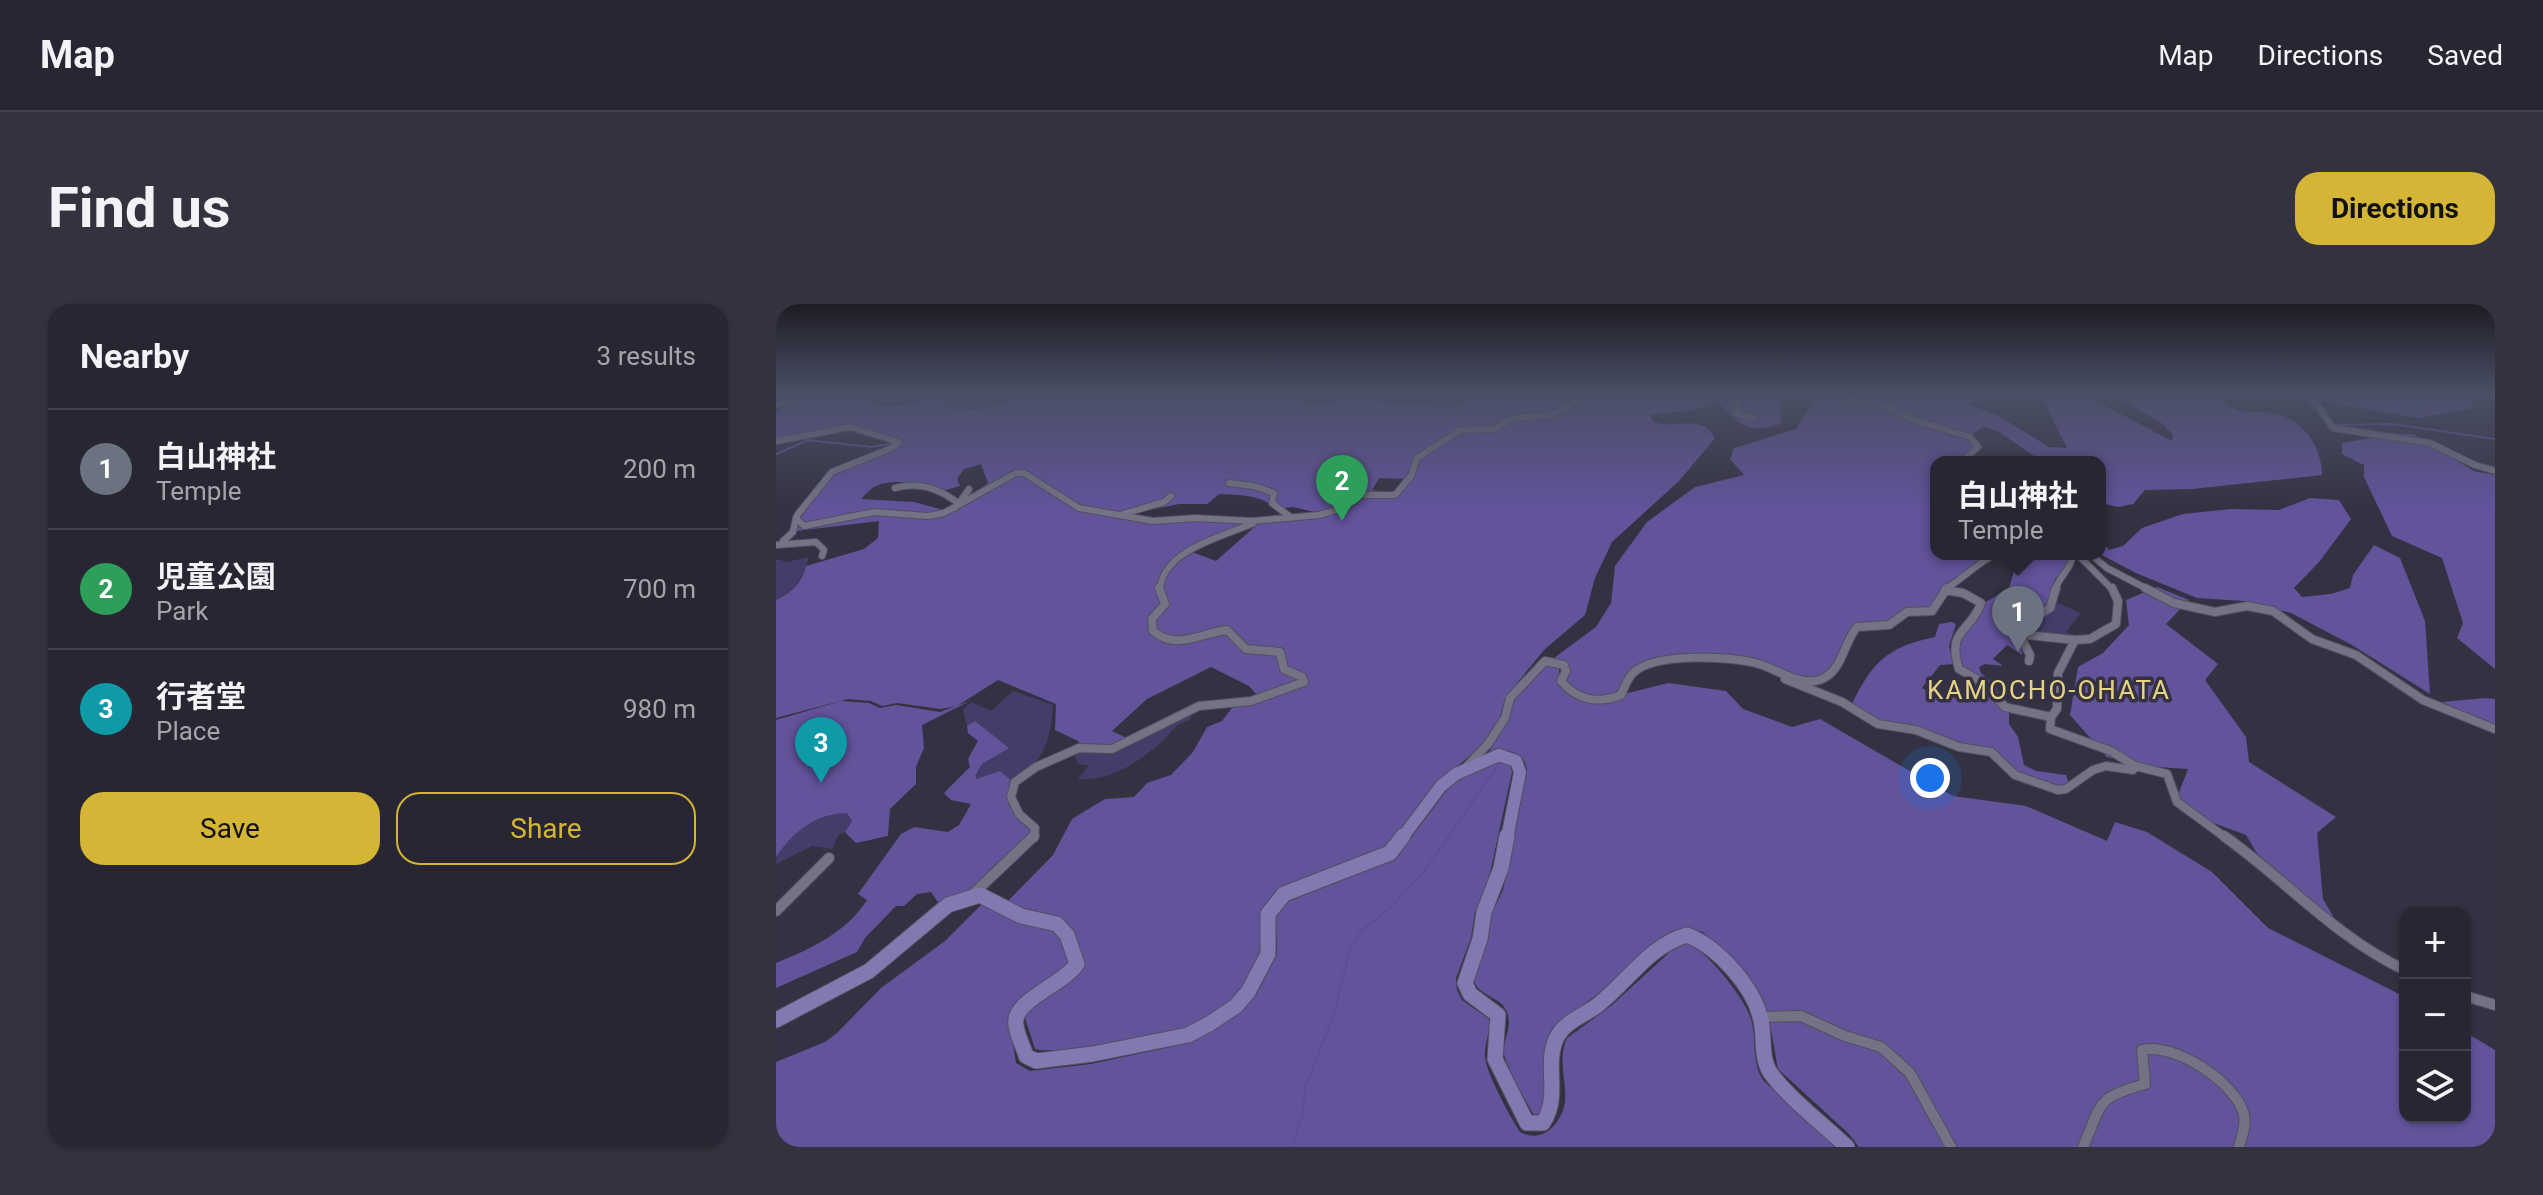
<!DOCTYPE html>
<meta charset="utf-8">
<style>
body{margin:0;font-family:Roboto,"Noto Sans JP",sans-serif;background:#33323e;color:#f1f3f6}
.controls{position:absolute;right:24px;bottom:24px;display:grid;overflow:hidden;border-radius:16px;box-shadow:0 2px 6px #0004}
.controls button{width:72px;height:72px;display:grid;place-items:center;padding:0;border:0;border-bottom:2px solid #43434d;background:#272632;color:#f1f3f6;font:40px sans-serif}
.you{position:absolute;left:1154px;top:474px;width:28px;height:28px;margin:-20px;border:6px solid #fff;border-radius:50%;background:#1a73e8;box-shadow:0 0 0 12px #1a73e833}
.badge{display:grid;place-items:center;width:52px;height:52px;border-radius:50%;background:#d5b535;color:#fff;font-size:26px;font-weight:700}
.pin{position:absolute;translate:-50% -66px;filter:drop-shadow(0 2px 4px #0008)}
.pin::after{content:'';position:absolute;top:42px;width:28px;height:24px;background:inherit;clip-path:polygon(0 0,100% 0,50% 100%)}
.popup{position:absolute;left:1154px;top:152px;width:176px;height:104px;box-sizing:border-box;display:grid;place-content:center;border-radius:16px;background:#272632;filter:drop-shadow(0 2px 6px #0005);font-size:26px;white-space:nowrap;color:#a4a5ac}
.popup b{font-size:30px;color:#f1f3f6}
.popup::after{content:'';position:absolute;left:50%;top:100%;margin-left:-16px;border:16px solid transparent;border-top-color:#272632}
.list{margin:0;padding:0;list-style:none}
h2{display:flex;justify-content:space-between;align-items:center;height:104px;margin:0;padding:0 32px;font-size:34px}
h2 small{font-size:26px;font-weight:400;color:#a4a5ac}
.list li{display:grid;grid-template-columns:52px 1fr auto;gap:24px;align-items:center;box-sizing:border-box;height:120px;padding:0 32px;border-top:2px solid #43434d}
.list b{display:block;font-size:30px;white-space:nowrap}
.list p{margin:0;font-size:26px;white-space:nowrap;color:#a4a5ac}
.list em{font-size:26px;font-style:normal;color:#a4a5ac}
.actions{display:flex;gap:16px;padding:24px 32px}
.actions a{flex:1;padding:18px 0;border:2px solid #d5b535;border-radius:24px;text-align:center;font-size:28px;color:#d5b535}
.actions .main{background:#d5b535;color:#111}
.icon{flex:none;width:44px;height:44px;fill:none;stroke:currentColor;stroke-width:2;stroke-linecap:round;stroke-linejoin:round}
.map{position:relative;flex:none;width:1719px;height:843px;overflow:hidden;border-radius:24px}
header{display:flex;align-items:center;gap:48px;box-sizing:border-box;height:112px;padding:0 40px;background:#272632;border-bottom:2px solid #43434d}
header strong{font-size:38px}
nav{display:flex;gap:44px;margin-inline-start:auto;font-size:28px}
.intro{display:flex;align-items:center;justify-content:space-between;box-sizing:border-box;height:192px;padding:0 48px}
h1{margin:0;font-size:56px}
.button{padding:20px 36px;border-radius:24px;background:#d5b535;color:#111;font-size:28px;font-weight:700}
main{display:flex;gap:48px;padding:0 48px}
aside{flex:1;background:#272632;border-radius:24px;box-shadow:0 2px 6px #0004}
.map>svg:first-child{display:block}
.green{fill:#453d69}
.forest{fill:#62539b}
.lines{fill:none;stroke-linecap:round;stroke-linejoin:round}
.stream{stroke:#5d4e95;stroke-width:2}
.street-far2-casing{stroke:#52505e;stroke-width:8}
.street-far1-casing{stroke:#52505e;stroke-width:10}
.street-casing{stroke:#52505e;stroke-width:12}
.primary-far1-casing{stroke:#52505e;stroke-width:14}
.primary-casing{stroke:#52505e;stroke-width:17}
.street-far2{stroke:#747285;stroke-width:6}
.street-far1{stroke:#747285;stroke-width:8}
.street{stroke:#747285;stroke-width:10}
.primary-far1{stroke:#8279b1;stroke-width:12}
.primary{stroke:#8279b1;stroke-width:15}
.labels{text-anchor:middle;stroke-width:7;stroke-linejoin:round;paint-order:stroke}
.quarter-label{font-size:26px;letter-spacing:2px;fill:#e8d385;stroke:#343242}
</style>
<header>
<strong>Map</strong>
<nav><a>Map</a><a>Directions</a><a>Saved</a></nav>
</header>
<div class="intro"><h1>Find us</h1><a class="button">Directions</a></div>
<main>
<aside>
<h2>Nearby<small>3 results</small></h2>
<ul class="list">
<li><span class="badge" style="background:#6b7280">1</span><div><b>白山神社</b><p>Temple</p></div><em>200 m</em></li>
<li><span class="badge" style="background:#2e9e5b">2</span><div><b>児童公園</b><p>Park</p></div><em>700 m</em></li>
<li><span class="badge" style="background:#0f9aa8">3</span><div><b>行者堂</b><p>Place</p></div><em>980 m</em></li>
</ul>
<div class="actions"><a class="main">Save</a><a>Share</a></div>
</aside>
<div class="map">
<svg width="1719" height="843" viewBox="0 0 1719 843">
<rect width="100%" height="100%" fill="#343242"/>
<path class="green" d="M 86,88 L 265,88 C 236,95 194,118 166,99 L 165,93 L 98,102 Z
M 564,88 L 658,91 L 742,88 L 719,97 L 695,96 L 673,103 L 581,96 L 524,101 C 534,92 551,93 564,88 Z
M 33,253 C 27,273 20,287 0,296 L 0,255 L 11,258 Z
M 1279,298 L 1305,309 L 1290,328 L 1305,335 L 1242,329 L 1243,323 Z
M 237,387 L 277,401 C 274,439 269,455 237,478 L 201,475 L 198,472 L 206,460 L 200,417 L 191,422 L 187,405 L 195,398 L 215,407 Z
M 414,407 L 415,415 C 390,425 398,429 381,442 C 358,461 333,477 302,475 L 313,461 L 302,460 L 297,447 L 321,448 Z
M 71,508 L 76,517 L 69,528 L 63,530 L 56,545 L 36,542 L 0,560 C 0,530 45,511 71,508 Z"/>
<path class="forest" d="M 23,88 L 86,88 L 98,102 L 119,102 L 165,92 L 166,99 L 175,105 L 202,106 L 265,88 L 564,88 C 552,93 534,92 525,101 L 581,96 L 673,103 L 695,96 L 719,97 L 742,88 L 815,88 L 782,108 L 745,112 L 711,124 L 687,123 L 639,154 L 631,175 L 603,174 L 596,186 L 619,189 L 584,190 L 570,202 L 543,209 L 517,203 L 499,205 C 486,190 461,191 443,190 L 431,200 L 403,200 L 353,210 L 305,203 L 246,168 L 185,200 L 212,179 L 205,160 L 188,165 L 181,175 L 184,182 L 170,186 C 155,179 115,174 100,182 C 95,184 89,191 85,195 L 138,198 L 171,207 L 153,210 L 108,206 L 30,220 L 24,213 L 25,210 L 59,169 L 117,145 L 126,137 L 85,124 L 0,136 L 0,110 Z
M 818,88 L 1007,88 L 1004,98 L 1005,120 C 973,129 964,123 942,98 L 912,107 L 874,111 L 877,118 C 902,126 924,108 939,134 L 903,177 L 836,238 L 819,274 L 809,311 L 768,346 L 729,394 L 722,421 L 705,443 L 660,479 L 612,542 L 504,585 C 474,610 488,614 484,645 C 483,652 467,682 462,689 C 451,703 427,717 411,723 C 391,730 273,752 259,745 L 247,708 L 301,671 L 297,627 L 231,598 L 277,551 L 296,515 L 329,495 L 358,493 L 371,479 L 395,471 L 417,448 L 431,423 L 446,417 L 459,400 L 530,379 L 510,364 L 508,350 L 475,345 L 457,329 L 413,335 L 383,331 L 378,318 L 389,304 C 382,272 393,266 416,248 L 440,257 L 484,218 L 551,211 L 586,192 L 617,193 L 636,172 L 639,157 L 680,129 L 711,126 L 735,116 L 763,114 Z
M 1021,88 L 1237,88 L 1192,100 L 1221,111 L 1273,143 L 1291,144 L 1264,90 L 1303,88 L 1396,137 L 1397,131 L 1387,120 L 1333,88 C 1364,88 1397,84 1427,88 C 1437,89 1450,103 1465,107 C 1475,109 1486,107 1496,109 C 1526,114 1546,142 1546,171 L 1416,185 L 1369,186 L 1357,200 L 1342,203 L 1324,199 L 1324,158 L 1267,158 L 1223,128 L 1208,122 L 1192,133 L 1199,140 L 1197,144 L 1179,158 L 1160,158 L 1160,250 L 1216,250 L 1199,258 L 1188,272 L 1167,283 L 1155,304 L 1126,308 L 1106,320 L 1079,322 L 1072,330 L 1067,346 L 1047,372 L 1030,375 L 973,354 L 864,361 C 851,367 850,375 843,385 C 828,405 803,388 790,377 L 790,359 L 778,354 L 820,323 L 835,299 L 839,262 L 871,218 L 919,183 L 968,171 L 954,155 L 958,144 L 1020,125 L 1040,92 Z
M 1512,88 L 1691,88 L 1698,104 L 1643,114 L 1534,95 Z
M 1617,130 L 1637,130 L 1698,167 L 1719,171 L 1719,365 L 1681,334 L 1687,319 L 1666,254 L 1616,232 L 1588,173 L 1588,161 L 1566,150 L 1566,139 Z
M 247,171 L 295,202 L 372,218 L 418,216 L 477,218 C 446,230 392,249 381,283 L 387,297 L 374,315 L 385,336 L 448,327 L 463,343 L 502,349 L 504,363 L 526,377 L 482,392 L 473,382 L 435,363 L 371,395 L 336,427 L 353,435 L 336,443 L 305,442 L 302,437 L 279,426 L 280,400 L 222,376 L 181,402 L 165,405 L 121,399 L 106,402 L 95,397 L 72,395 L 0,414 L 0,296 C 15,289 26,279 30,262 L 88,245 L 102,234 L 103,217 L 20,227 L 20,221 L 26,223 L 83,211 L 168,210 L 212,189 L 234,172 Z
M 1534,194 L 1563,196 L 1575,215 L 1544,257 L 1518,284 L 1526,293 L 1555,290 L 1574,284 L 1577,271 L 1598,241 L 1624,254 L 1649,317 L 1654,390 L 1576,341 L 1515,309 L 1468,297 L 1421,294 L 1360,269 L 1324,250 L 1324,212 L 1328,215 L 1324,234 L 1333,246 L 1347,242 L 1366,224 L 1407,210 L 1455,205 L 1503,206 Z
M 1240,250 L 1294,250 L 1291,262 L 1279,275 L 1272,302 L 1238,321 L 1234,331 L 1245,340 L 1246,351 L 1231,341 L 1217,355 L 1227,362 L 1209,360 L 1203,363 L 1205,369 L 1221,382 L 1221,390 C 1186,364 1175,368 1186,322 L 1202,316 L 1205,301 L 1233,284 L 1242,254 Z
M 1381,283 L 1413,296 L 1390,320 L 1442,360 L 1429,376 L 1470,433 L 1473,458 L 1560,513 L 1541,529 L 1547,595 L 1561,619 L 1522,595 L 1482,551 L 1470,531 L 1421,513 L 1400,496 L 1412,465 L 1381,463 L 1331,453 L 1294,411 L 1302,363 L 1327,349 L 1353,321 L 1350,296 Z
M 1176,318 L 1180,320 L 1173,342 L 1178,360 L 1164,361 L 1146,384 L 1170,397 L 1201,378 L 1233,409 L 1233,420 L 1242,433 L 1248,461 L 1260,467 L 1290,471 L 1293,480 L 1286,484 L 1248,474 L 1224,451 L 1099,416 L 1075,402 C 1096,358 1111,343 1159,333 L 1163,320 Z
M 771,360 L 783,363 L 784,383 L 807,397 L 821,400 L 836,398 L 848,390 L 892,379 L 950,387 L 967,405 L 1016,423 L 1044,415 L 1177,492 L 1250,502 L 1331,537 L 1339,518 L 1371,528 L 1436,568 L 1492,624 L 1629,693 L 1629,813 L 1689,813 L 1689,728 L 1719,746 L 1719,843 L 1083,843 L 1073,830 L 1002,765 L 992,709 L 960,660 L 927,628 L 910,623 L 887,632 L 823,689 L 776,724 L 769,742 L 770,794 L 763,810 L 758,811 C 752,802 728,758 728,749 C 727,734 738,722 730,706 C 723,692 703,692 698,677 L 712,636 L 716,609 L 727,586 L 751,468 C 750,447 730,444 713,448 L 729,421 L 740,393 Z
M 1709,394 L 1719,395 L 1719,423 L 1666,398 Z
M 65,397 L 93,399 L 104,404 L 120,401 L 164,408 L 194,397 L 146,421 L 148,444 L 140,463 L 140,480 L 114,505 L 112,532 L 80,539 L 69,528 L 76,517 L 71,509 C 39,510 18,527 0,553 L 0,416 Z
M 199,417 L 233,444 L 206,460 L 199,472 L 201,475 L 224,467 L 237,478 L 233,486 L 257,529 L 196,587 L 166,604 L 155,588 L 141,590 L 128,602 L 120,602 L 89,634 L 81,648 L 0,684 L 0,659 C 33,646 71,628 91,596 L 82,590 L 125,530 L 138,523 L 172,528 L 183,521 L 195,500 L 175,496 L 168,489 L 194,463 L 192,455 L 202,437 L 192,429 L 191,422 Z
M 724,457 L 734,461 L 736,468 L 711,583 L 699,608 L 695,634 L 680,674 L 681,686 L 686,696 L 713,715 C 715,729 708,739 709,753 C 710,768 734,813 744,828 C 766,840 785,821 789,798 C 791,777 781,755 791,734 L 835,702 L 897,645 L 911,639 C 930,646 969,694 975,715 C 981,735 975,757 987,776 L 1059,843 L 0,843 L 0,758 L 49,738 L 61,729 L 105,684 L 169,637 L 209,597 L 277,624 L 286,634 L 295,661 L 234,721 L 240,759 L 254,767 L 315,760 L 413,739 L 437,727 L 465,708 L 480,691 L 501,651 L 500,614 L 511,598 L 619,555 L 671,486 L 685,474 Z"/>
<g class="lines">
<path class="stream" d="M 1525,88 L 1551,119
M 1557,121 L 1617,120 L 1719,135
M 0,150 L 32,136 L 95,143 L 114,140
M 516,843 L 527,807 L 529,784 L 558,710 L 574,645 L 584,628 L 614,604 L 649,566 L 725,457"/>
<g class="street-far2-casing">
<path id="street-far2" d="M 954,88 L 954,96 L 964,100 L 959,109 L 978,114
M 1038,88 L 1108,101 L 1135,115 L 1194,133 L 1202,143 L 1185,158
M 1544,88 L 1538,93 L 1539,98 L 1557,124 L 1654,139 L 1699,161 L 1719,167
M 0,101 L 17,95 L 20,88
M 0,137 L 74,123 L 123,138 L 116,144 L 56,168 L 22,210 L 20,214 L 28,222 L 98,208 L 152,212 L 168,209 L 240,169 L 248,169 L 303,204 L 377,217 L 419,214 L 476,217 L 543,211 L 571,203 L 585,191 L 619,191 L 635,172 L 641,154 L 684,126 L 718,125 L 738,114 L 776,111 L 817,88
M 453,179 L 478,182 L 498,189 L 496,199 L 513,212
M 119,184 C 143,177 163,184 182,199 L 179,204
M 557,186 L 570,185 L 585,191
M 182,201 L 193,185
M 347,210 L 388,198 L 395,192
M 7,237 L 17,228 L 20,214
M 0,241 L 40,238 L 48,246 L 46,252
M 1301,250 L 1337,286
M 1314,250 L 1331,264 L 1373,286
M 384,286 C 386,246 448,232 478,219
M 1168,286 C 1187,275 1201,259 1220,250
M 1279,286 C 1283,272 1296,264 1297,250"/>
</g>
<g class="street-far1-casing">
<path id="street-far1" d="M 1336,284 L 1342,297 L 1340,320 L 1314,335 L 1299,336 L 1282,369 L 1281,405 L 1275,413 L 1274,425 L 1335,447 L 1359,462 L 1391,470 L 1401,498 L 1450,534
M 1369,284 L 1398,299 L 1439,308 L 1471,302 L 1497,307 L 1536,335 L 1580,351 L 1647,396 L 1719,425
M 1169,286 L 1187,289 L 1205,299 C 1195,329 1170,324 1183,365 L 1206,378 L 1229,403 L 1275,413
M 1242,330 L 1299,336
M 1253,357 L 1254,351 L 1240,324 L 1274,304 L 1280,284
M 1009,375 L 1066,398 L 1102,420 L 1140,426 L 1183,443 L 1215,448 L 1239,471 L 1282,486 L 1290,485 L 1317,466 L 1330,462 L 1357,466 L 1359,462
M 691,462 L 712,440 L 729,414 L 734,394 L 769,357 L 788,361 L 790,367 L 785,377 C 801,396 822,400 845,391 C 848,384 851,375 857,369 C 879,348 956,352 983,360 C 1003,366 1027,385 1048,374 C 1067,364 1068,338 1081,323 L 1113,321 L 1131,308 L 1156,307 L 1171,284
M 258,534 L 259,524 L 243,510 L 235,493 L 239,478 L 260,463 L 303,444 L 336,445 L 423,402 L 475,397 L 528,378 L 526,373 L 508,365 L 504,348 L 470,345 L 451,326 C 424,329 401,347 377,327 L 376,315 L 389,300 L 383,284"/>
</g>
<g class="street-casing">
<path id="street" d="M 1448,532 C 1510,576 1559,633 1629,666
M 196,591 L 258,532
M 0,607 L 53,554
M 1689,692 L 1719,701
M 985,713 L 1025,712 L 1069,732 L 1105,743 L 1134,769 L 1175,843
M 1307,843 C 1327,798 1319,794 1369,780 L 1366,746 C 1398,738 1461,779 1468,811 C 1470,822 1466,833 1463,843"/>
</g>
<g class="primary-far1-casing">
<path id="primary-far1" d="M 626,534 L 665,482 L 680,470 L 723,451 L 740,457 L 744,468 L 731,534"/>
</g>
<g class="primary-casing">
<path id="primary" d="M 731,532 L 725,564 L 708,608 L 704,635 L 689,679 L 694,690 L 722,711 L 719,755 L 751,819 L 767,819 C 785,791 768,763 780,735 C 788,717 810,711 823,700 C 853,676 873,642 911,631 C 942,643 979,684 985,717 C 989,734 984,756 996,771 C 1016,797 1047,820 1071,843
M 0,716 L 93,667 L 172,601 L 204,591 L 245,612 L 281,620 L 291,631 L 301,660 C 288,679 243,695 240,715 C 238,726 247,741 250,752 L 260,757 L 317,750 L 412,731 L 433,720 L 460,702 L 472,688 L 492,650 L 492,610 L 508,590 L 614,549 L 627,532"/>
</g>
<use href="#street-far2" class="street-far2"/>
<use href="#street-far1" class="street-far1"/>
<use href="#street" class="street"/>
<use href="#primary-far1" class="primary-far1"/>
<use href="#primary" class="primary"/>
</g>
<linearGradient id="sky" x2="0" y2="1"><stop stop-color="#1d1c24"/><stop offset="0.43" stop-color="#4a4f65"/><stop offset="1" stop-color="#4a4f65" stop-opacity="0"/></linearGradient>
<rect width="1719" height="206" fill="url(#sky)"/>
<g class="labels">
<g class="quarter-label">
<text x="1273" y="395">KAMOCHO-OHATA</text>
</g>
</g>
</svg>
<div class="controls">
<button>+</button>
<button>−</button>
<button><svg class="icon" aria-label="layers" viewBox="0 0 24 24"><path d="M12 4l9 5-9 5-9-5zM3 14l9 5 9-5"/></svg></button>
</div>
<div class="you"></div>
<div class="pin badge" style="left:1242px;top:348px;background:#6b7280">1</div>
<div class="popup"><b>白山神社</b>Temple</div>
<div class="pin badge" style="left:566px;top:217px;background:#2e9e5b">2</div>
<div class="pin badge" style="left:45px;top:479px;background:#0f9aa8">3</div>
</div>
</main>
